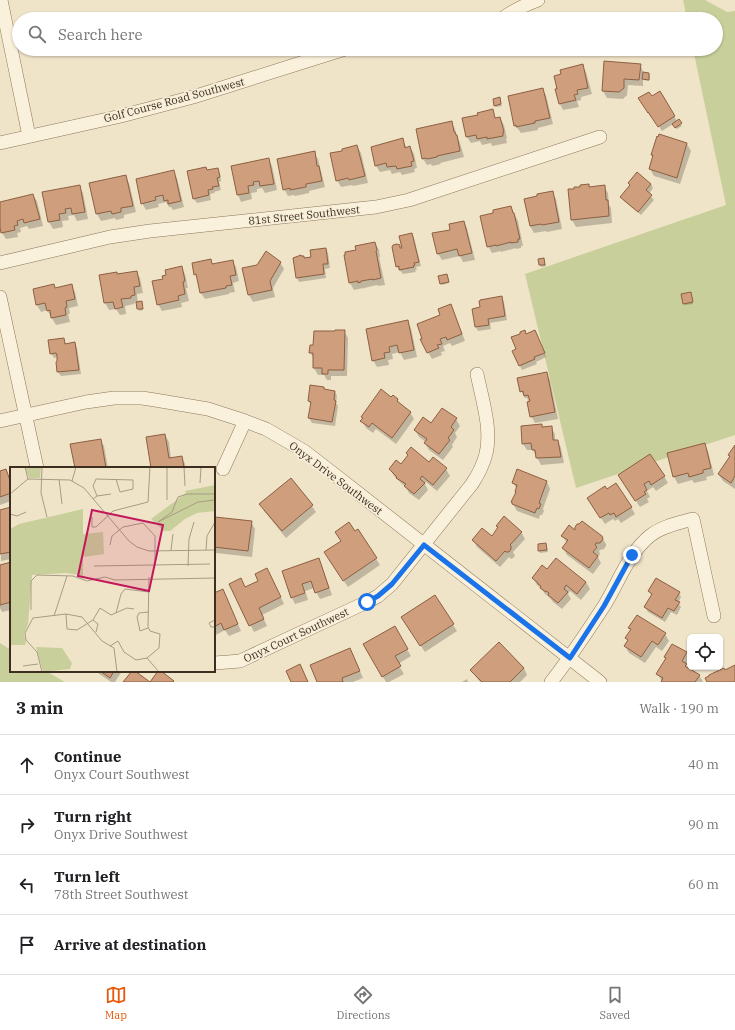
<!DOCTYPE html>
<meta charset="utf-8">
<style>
body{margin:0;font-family:"IBM Plex Serif",serif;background:#f2f2f2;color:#202124}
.controls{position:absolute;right:12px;bottom:12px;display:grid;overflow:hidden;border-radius:6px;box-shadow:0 1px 3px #0004}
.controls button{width:36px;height:36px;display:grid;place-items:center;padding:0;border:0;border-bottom:1px solid #e0e0e0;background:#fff;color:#202124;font:20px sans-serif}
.stop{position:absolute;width:12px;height:12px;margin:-9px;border:3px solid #1a73e8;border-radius:50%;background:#fff}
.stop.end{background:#1a73e8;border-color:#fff;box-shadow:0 1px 4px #0008}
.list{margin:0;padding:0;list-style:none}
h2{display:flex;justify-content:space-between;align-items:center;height:52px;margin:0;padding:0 16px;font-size:17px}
h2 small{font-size:13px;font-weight:400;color:#757577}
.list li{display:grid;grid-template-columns:26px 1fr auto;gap:12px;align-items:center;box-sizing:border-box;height:60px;padding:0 16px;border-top:1px solid #e0e0e0}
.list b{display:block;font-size:15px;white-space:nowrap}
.list p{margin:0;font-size:13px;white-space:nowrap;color:#757577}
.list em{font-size:13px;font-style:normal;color:#757577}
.icon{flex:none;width:22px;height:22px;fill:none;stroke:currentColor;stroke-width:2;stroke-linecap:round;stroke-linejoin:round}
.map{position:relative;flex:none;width:735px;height:682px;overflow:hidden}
.search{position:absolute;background:#fff;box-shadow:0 1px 3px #0004;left:12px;right:12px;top:12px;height:44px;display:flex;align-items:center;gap:10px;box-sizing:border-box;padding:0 14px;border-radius:22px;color:#757577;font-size:15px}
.sheet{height:292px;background:#fff}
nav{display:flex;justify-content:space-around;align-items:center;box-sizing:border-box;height:56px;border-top:1px solid #e0e0e0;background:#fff;font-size:11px;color:#757577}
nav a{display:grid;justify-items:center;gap:2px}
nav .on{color:#ea580c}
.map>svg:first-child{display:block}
.green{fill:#c9cf9b}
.shadow{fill:#0003}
.building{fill:#cf9f7d;stroke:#8d5f41}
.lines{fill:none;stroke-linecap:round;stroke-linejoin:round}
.minor-casing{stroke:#8d765c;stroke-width:14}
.minor{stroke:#faf1dc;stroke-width:13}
.route{stroke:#1a73e8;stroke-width:5}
.labels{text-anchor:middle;stroke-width:3.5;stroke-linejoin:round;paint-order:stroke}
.street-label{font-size:11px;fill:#3d2e20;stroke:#f7eed8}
.inset-road{fill:none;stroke:#a89b85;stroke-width:1}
.view{fill:#c2185b;fill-opacity:0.15;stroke:#c2185b;stroke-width:2}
.inset-edge{fill:none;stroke:#3d2e20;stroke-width:2}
</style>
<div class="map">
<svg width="735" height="682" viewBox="0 0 735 682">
<rect width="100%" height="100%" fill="#f0e4c8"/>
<path class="green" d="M 683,0 L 705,0 L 727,12 L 735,11 L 735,435 L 576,488 L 525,274 L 726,205 L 693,49 L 716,49 L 716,19 L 687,19 Z
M 0,643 L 11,650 L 11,671 L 46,671 L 65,682 L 0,682 Z"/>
<path class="shadow" d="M 582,65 L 586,72 L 592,94 L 581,97 L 581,100 L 577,101 L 579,107 L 563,110 L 560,104 Z
M 640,65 L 644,73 L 649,74 L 650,76 L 649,81 L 643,80 L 643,86 L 628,85 L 627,95 L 623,99 L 607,98 L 603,91 Z
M 542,89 L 546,95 L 553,124 L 538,128 L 538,130 L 521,133 L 515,125 L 509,96 Z
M 659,92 L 677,121 L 678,120 L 682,126 L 677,129 L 673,124 L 662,131 L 652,116 L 651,117 L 640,98 L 651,97 Z
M 500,100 L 502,106 L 496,107 L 495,106 Z
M 492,110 L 496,119 L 500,118 L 504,125 L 507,138 L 506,139 L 507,143 L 492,146 L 491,143 L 482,145 L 480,141 L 471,143 L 467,137 L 479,115 Z
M 451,122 L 455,129 L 457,136 L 460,143 L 464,157 L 440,163 L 441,164 L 432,166 L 431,164 L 427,165 L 423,159 Z
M 659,136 L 687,144 L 691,151 L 680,184 L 654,176 L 650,169 L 653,157 L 652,155 Z
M 402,139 L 407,148 L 410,147 L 414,154 L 417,168 L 414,169 L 415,172 L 402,175 L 400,172 L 392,174 L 390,170 L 380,172 L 376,166 Z
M 357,146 L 361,153 L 368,183 L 353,186 L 352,185 L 341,187 L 337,180 L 343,151 Z
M 314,153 L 318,159 L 325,187 L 309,191 L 309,193 L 295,196 L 294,195 L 288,196 L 284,189 Z
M 268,159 L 272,166 L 277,190 L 265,193 L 262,188 L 257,189 L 257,192 L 251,193 L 252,199 L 241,202 L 238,195 Z
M 217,169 L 220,173 L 221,181 L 219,182 L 221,190 L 214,192 L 215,193 L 210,194 L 211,200 L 197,203 L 194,199 L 207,171 Z
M 173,171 L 177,178 L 184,207 L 173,210 L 171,207 L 169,207 L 166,202 L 158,204 L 159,207 L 146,210 L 142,203 Z
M 125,176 L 129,183 L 136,212 L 124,215 L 124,218 L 116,220 L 115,218 L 101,221 L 97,214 L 90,183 Z
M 651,184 L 653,188 L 649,194 L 654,200 L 641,215 L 624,201 L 621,197 Z
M 589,185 L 591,188 L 604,187 L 608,193 L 609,205 L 611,208 L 612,223 L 576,227 L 572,220 L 569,190 Z
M 79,186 L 83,193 L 88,219 L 77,221 L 74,215 L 68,216 L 69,220 L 62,221 L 63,227 L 53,229 L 49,222 L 43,193 Z
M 552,192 L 556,199 L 562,229 L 547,232 L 546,231 L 534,233 L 530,226 L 525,200 Z
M 33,195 L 37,201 L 43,226 L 29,229 L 27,226 L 20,228 L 21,232 L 17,233 L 18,237 L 6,239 L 2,233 L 0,224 L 0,203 Z
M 511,207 L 518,221 L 523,246 L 521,246 L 521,248 L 516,249 L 516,248 L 501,252 L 501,251 L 492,253 L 488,246 L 495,214 Z
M 464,222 L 467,228 L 475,260 L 463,262 L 460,256 L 442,260 L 438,254 L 451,230 Z
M 412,234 L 414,238 L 421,266 L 416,267 L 417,270 L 415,270 L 416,272 L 403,274 L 397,267 L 393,247 L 399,246 L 401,249 L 403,248 Z
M 375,243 L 379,250 L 380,257 L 379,257 L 385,285 L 378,286 L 377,285 L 364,288 L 363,289 L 363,288 L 354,290 L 350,283 L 357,250 Z
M 326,249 L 328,253 L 330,268 L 325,269 L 326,278 L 299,282 L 297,278 L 294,258 L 304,259 L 312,258 Z
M 544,259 L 546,266 L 541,267 L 540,265 Z
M 210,260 L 213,265 L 232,261 L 236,267 L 239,281 L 233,283 L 235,292 L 229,293 L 229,294 L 205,299 L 201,293 L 198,279 L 195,274 Z
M 280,262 L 284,269 L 273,288 L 275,297 L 253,302 L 249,295 L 243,269 Z
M 181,267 L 185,274 L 188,288 L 186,288 L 189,301 L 181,303 L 182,307 L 162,311 L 158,304 L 164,279 Z
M 136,272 L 140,278 L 143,293 L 137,294 L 138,303 L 141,303 L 143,310 L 139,311 L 137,302 L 134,303 L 134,304 L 125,306 L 126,314 L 120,315 L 116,309 L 109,310 L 105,303 L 100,276 L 118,275 Z
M 447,277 L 449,283 L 442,285 L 441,283 Z
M 71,285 L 75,292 L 78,306 L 69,308 L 70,314 L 68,314 L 70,322 L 56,325 L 47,310 L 41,312 L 37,305 L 34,290 L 55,289 Z
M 691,295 L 693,304 L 685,305 L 684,304 Z
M 501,297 L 504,302 L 507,320 L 490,323 L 491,329 L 478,331 L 476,327 L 473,310 L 481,308 Z
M 450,305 L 454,312 L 465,341 L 452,346 L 450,343 L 443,346 L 445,351 L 441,352 L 442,355 L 432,359 L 428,352 L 441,316 Z
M 407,321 L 411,328 L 417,357 L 404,360 L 400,352 L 392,354 L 393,359 L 388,360 L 389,365 L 377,367 L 373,360 Z
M 344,331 L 348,338 L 347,376 L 331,376 L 331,380 L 327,380 L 324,375 L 318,375 L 314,368 L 314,359 L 310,352 Z
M 526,335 L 537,335 L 546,357 L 536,362 L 537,364 L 522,370 L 520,366 L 517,350 Z
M 64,339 L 66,344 L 75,343 L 77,348 L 81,374 L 61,376 L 58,372 L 57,362 L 58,357 L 54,358 L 51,353 Z
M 546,373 L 550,380 L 558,419 L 535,423 L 531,416 L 529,402 L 527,398 L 525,398 L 521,391 Z
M 325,390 L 335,392 L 337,396 L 336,403 L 338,406 L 335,426 L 312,423 L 309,418 L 311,406 L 309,401 Z
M 392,398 L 397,400 L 401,405 L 410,412 L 414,419 L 396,444 L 376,429 L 373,433 L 366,428 L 362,421 L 363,419 L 362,417 Z
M 456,419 L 460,426 L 455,433 L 457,437 L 452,445 L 453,447 L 443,460 L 429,450 L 425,443 L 426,442 L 419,437 L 415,430 L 431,425 Z
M 541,425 L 543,428 L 551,427 L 555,434 L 555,441 L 558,441 L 561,448 L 564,463 L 541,465 L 533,450 L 527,450 L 523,444 Z
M 165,435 L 169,442 L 171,459 L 182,457 L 185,464 L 186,468 L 152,468 Z
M 100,440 L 104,446 L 108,468 L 76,468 Z
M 704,444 L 708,451 L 714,475 L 706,477 L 707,480 L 694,483 L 692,480 L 678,484 L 674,477 L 668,454 Z
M 735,447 L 735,489 L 723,481 L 719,475 L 731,457 Z
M 407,454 L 429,463 L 446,469 L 450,476 L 437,491 L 426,482 L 425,484 L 428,490 L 419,500 L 409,493 L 406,487 L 402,484 L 394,476 L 390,469 L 401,466 L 408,456 Z
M 6,470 L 11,481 L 11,501 L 0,505 L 0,472 Z
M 664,476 L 668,483 L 656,491 L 653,487 L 647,491 L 650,497 L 647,499 L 649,502 L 640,507 L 623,482 Z
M 291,479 L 312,506 L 316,512 L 286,538 L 264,511 L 261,505 Z
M 547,482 L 550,489 L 543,509 L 544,511 L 542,515 L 540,515 L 539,519 L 517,511 L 513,504 L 517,493 L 516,492 L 517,489 L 513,483 Z
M 592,505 L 631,507 L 635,514 L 621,523 L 618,519 L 615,521 L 613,519 L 605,524 Z
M 11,508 L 11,559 L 1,561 L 0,511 Z
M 216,518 L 251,522 L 255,529 L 252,557 L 216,553 L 214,549 L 214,531 Z
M 358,531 L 380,565 L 348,587 L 329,559 Z
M 521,532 L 525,539 L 513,552 L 515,556 L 513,558 L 511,559 L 509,557 L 500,567 L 477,547 L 473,540 Z
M 576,532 L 602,537 L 606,544 L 606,546 L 604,549 L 600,550 L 599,551 L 600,554 L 598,557 L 601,563 L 593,574 L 567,555 L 563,548 L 567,543 L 562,536 Z
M 546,544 L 548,552 L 540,553 L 539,551 Z
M 318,559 L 322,566 L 332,595 L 320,599 L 314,588 L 291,596 Z
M 11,563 L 11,610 L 2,612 L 0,608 L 0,566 Z
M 548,571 L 586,582 L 590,589 L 581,600 L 570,591 L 568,594 L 571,599 L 562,609 L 553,602 L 550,598 L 545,594 L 541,588 L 537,585 L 533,578 Z
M 271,576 L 284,604 L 262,615 L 267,626 L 254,632 L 230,585 L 245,588 Z
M 223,590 L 226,597 L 241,631 L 229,636 L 225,630 L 214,636 L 214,594 Z
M 649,591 L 679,593 L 681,597 L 678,603 L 681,607 L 677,615 L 671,612 L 665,622 L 648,612 L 645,607 L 652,596 Z
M 306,593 L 308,600 L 295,604 L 292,598 Z
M 435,597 L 457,631 L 425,652 L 406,624 Z
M 394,628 L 411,656 L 398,664 L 404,674 L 389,682 L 386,682 L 364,645 Z
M 630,628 L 665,634 L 669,641 L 662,651 L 656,647 L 645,663 L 629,653 L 625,646 L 628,641 L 626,638 L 631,631 Z
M 499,643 L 524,668 L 527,675 L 520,682 L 480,682 L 476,677 L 472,671 Z
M 350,649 L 363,678 L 353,682 L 319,682 Z
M 686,653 L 690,660 L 686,666 L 689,669 L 699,675 L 703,682 L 662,682 L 658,674 L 666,659 L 665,657 Z
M 95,671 L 122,671 L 115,682 L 111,682 Z
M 467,679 L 468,682 L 462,682 Z"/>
<path class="building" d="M 604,61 L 641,64 L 639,80 L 624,79 L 624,88 L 619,92 L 602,91 Z
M 583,64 L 588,88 L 577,90 L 578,94 L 574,95 L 576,100 L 559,104 L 555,89 L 557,89 L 554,76 L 561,74 L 560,70 Z
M 643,72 L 649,73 L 649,80 L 642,79 Z
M 543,88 L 550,118 L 535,121 L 535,123 L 516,127 L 516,125 L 514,126 L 508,96 Z
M 660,91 L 675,116 L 658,127 L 648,112 L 648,113 L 638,98 L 649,92 L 652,96 Z
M 500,97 L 501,104 L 494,106 L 493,99 Z
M 493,109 L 495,118 L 500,117 L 504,132 L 503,132 L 503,136 L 487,139 L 487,137 L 477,139 L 476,135 L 466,137 L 462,118 L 478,115 L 477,113 Z
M 679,119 L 682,123 L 675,128 L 672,124 Z
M 452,121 L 454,132 L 455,132 L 456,135 L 457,135 L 460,151 L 437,156 L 437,157 L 427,159 L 426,158 L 422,159 L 416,129 Z
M 659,134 L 687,143 L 677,178 L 649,169 L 653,155 L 651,155 L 657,136 L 658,137 Z
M 403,138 L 405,148 L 410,146 L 414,161 L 411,162 L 412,166 L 397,169 L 396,166 L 387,167 L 386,163 L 375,166 L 371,147 Z
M 357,145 L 365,176 L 349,180 L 348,178 L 336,181 L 330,153 L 342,151 L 342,149 Z
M 315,151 L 317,166 L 319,166 L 322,181 L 306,184 L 306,187 L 290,190 L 290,188 L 283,190 L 277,159 Z
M 269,158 L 274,184 L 260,186 L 259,181 L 253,182 L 254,185 L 248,186 L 249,193 L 237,195 L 231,166 Z
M 206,167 L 207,170 L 218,168 L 220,177 L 217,178 L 219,186 L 212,187 L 213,189 L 208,190 L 209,195 L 193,199 L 187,171 Z
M 174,170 L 181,201 L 168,204 L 168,200 L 164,201 L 163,195 L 155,197 L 156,200 L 141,204 L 136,179 Z
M 637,172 L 651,184 L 646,190 L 652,195 L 638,212 L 620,197 L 630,185 L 628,183 Z
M 126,175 L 133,206 L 121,208 L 121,212 L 112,214 L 111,211 L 96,214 L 89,183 Z
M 589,184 L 589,187 L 605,185 L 606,200 L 608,200 L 609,216 L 571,220 L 568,189 L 574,189 L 574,187 L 580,187 L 580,185 Z
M 80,185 L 85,212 L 72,214 L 71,208 L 65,209 L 66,213 L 59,214 L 60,220 L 48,222 L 42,192 Z
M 553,191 L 559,222 L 542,225 L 541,224 L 530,226 L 524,199 L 537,196 L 537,194 Z
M 33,194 L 40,219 L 24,223 L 23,219 L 17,221 L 18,225 L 14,226 L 15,230 L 1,233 L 0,227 L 0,202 Z
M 511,206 L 513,213 L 514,213 L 520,239 L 518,239 L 518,242 L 511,243 L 511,242 L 496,246 L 496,245 L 487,247 L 480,216 L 493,213 L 493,210 Z
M 464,221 L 472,253 L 459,256 L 457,249 L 437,254 L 432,233 L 450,230 L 449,224 Z
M 412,233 L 419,262 L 414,263 L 415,265 L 413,266 L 414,267 L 399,270 L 399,266 L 396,267 L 392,247 L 393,245 L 397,244 L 400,245 L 400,248 L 402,248 L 399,236 Z
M 375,242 L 377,250 L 376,251 L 381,278 L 373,280 L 373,279 L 361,281 L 361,282 L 358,283 L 358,281 L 349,283 L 344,255 L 345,255 L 345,252 L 356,250 L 355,246 Z
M 326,248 L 328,264 L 323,264 L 324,274 L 296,278 L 293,258 L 301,255 L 301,256 L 304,256 L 304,258 L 311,257 L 310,250 Z
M 266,251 L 281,262 L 270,281 L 272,290 L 248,295 L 242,268 L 257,265 Z
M 544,258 L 545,265 L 539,265 L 538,259 Z
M 211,259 L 212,264 L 233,260 L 236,275 L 230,276 L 232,285 L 226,286 L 226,288 L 200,293 L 196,274 L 194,275 L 192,263 Z
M 182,266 L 185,281 L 183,282 L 185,294 L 178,296 L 179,300 L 157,305 L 152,281 L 163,279 L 162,276 L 166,275 L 165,270 Z
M 137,271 L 140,286 L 134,287 L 135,295 L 131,296 L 131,298 L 121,299 L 123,307 L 115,309 L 113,302 L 104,303 L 99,275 L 117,272 L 117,274 Z
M 447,274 L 449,282 L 440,284 L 438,276 Z
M 54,284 L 55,288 L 72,284 L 75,299 L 66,301 L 67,307 L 65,308 L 66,315 L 51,318 L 50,310 L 47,311 L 45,303 L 36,305 L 33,289 Z
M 691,292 L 693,302 L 683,304 L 681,294 Z
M 502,296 L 505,316 L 488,319 L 489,325 L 475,327 L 472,309 L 480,307 L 479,301 L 480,301 L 480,300 Z
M 142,301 L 143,309 L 137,309 L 136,302 Z
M 451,304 L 462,334 L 447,340 L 446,337 L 440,339 L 442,344 L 437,345 L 439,348 L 427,353 L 420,339 L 422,339 L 417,324 L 440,315 L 438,309 Z
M 408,320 L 414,350 L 399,353 L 397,345 L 389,347 L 390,352 L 384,353 L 385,358 L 372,361 L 366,329 Z
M 335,330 L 345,330 L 344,370 L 328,370 L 328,374 L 322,374 L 322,368 L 313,368 L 313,353 L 309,353 L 310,345 L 313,345 L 314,331 L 335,331 Z
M 525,330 L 526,334 L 535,330 L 545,353 L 534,357 L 535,359 L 519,366 L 512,351 L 516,349 L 511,337 L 520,334 L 520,332 Z
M 64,338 L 65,344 L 75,342 L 79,370 L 57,372 L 56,362 L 57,361 L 57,355 L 56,353 L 50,354 L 48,340 Z
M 547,372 L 555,412 L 530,417 L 527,402 L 530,401 L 528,395 L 524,396 L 523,391 L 520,392 L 517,378 Z
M 310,385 L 324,387 L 324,389 L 335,391 L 334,400 L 336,401 L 332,422 L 308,418 L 311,402 L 308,401 Z
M 381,389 L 391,397 L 393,395 L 398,399 L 397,401 L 411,412 L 392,438 L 372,423 L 369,427 L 360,421 L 363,418 L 361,417 Z
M 442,408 L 457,418 L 451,427 L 454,430 L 448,438 L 450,440 L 439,454 L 424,443 L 427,439 L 414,430 L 423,417 L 431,423 Z
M 542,424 L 542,427 L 552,426 L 553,440 L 558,440 L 561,457 L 536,458 L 535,450 L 532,450 L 531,443 L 522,444 L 521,426 Z
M 165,434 L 169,458 L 182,456 L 184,468 L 151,468 L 146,437 Z
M 101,439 L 106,468 L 75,468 L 70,444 Z
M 705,443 L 711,468 L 703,470 L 703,473 L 689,477 L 688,473 L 673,477 L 667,453 Z
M 735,445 L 735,476 L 731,483 L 718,474 L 730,456 L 728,455 Z
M 411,447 L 429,462 L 433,457 L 447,468 L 433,485 L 422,476 L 420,479 L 425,483 L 414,494 L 404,486 L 406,484 L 396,478 L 397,477 L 389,469 L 396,460 L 401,464 L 408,455 L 406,453 Z
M 650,454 L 665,476 L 651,485 L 649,481 L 644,484 L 647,490 L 644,492 L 646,494 L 635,501 L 618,475 Z
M 6,469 L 11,483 L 11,493 L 0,497 L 0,471 Z
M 517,469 L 547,481 L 539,503 L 541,504 L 539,509 L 537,508 L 535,513 L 512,504 L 512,502 L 511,502 L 516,492 L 515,492 L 517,485 L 512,483 Z
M 291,478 L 313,505 L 282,531 L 259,504 Z
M 616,483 L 632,507 L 616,517 L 614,513 L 610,515 L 609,513 L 600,518 L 587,498 L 605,486 L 607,489 Z
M 11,507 L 11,552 L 0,554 L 0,510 Z
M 504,516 L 522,532 L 510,545 L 511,546 L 511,549 L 509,552 L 506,552 L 505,551 L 496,561 L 472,540 L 482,528 L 492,536 L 498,527 L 496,526 Z
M 215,517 L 252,521 L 248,551 L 214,547 Z
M 582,521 L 602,536 L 603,539 L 600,543 L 596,543 L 595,545 L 597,547 L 593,552 L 598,556 L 589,568 L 562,548 L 568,540 L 561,536 L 569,525 L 575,530 L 575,527 L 577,524 L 579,524 Z
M 349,522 L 355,531 L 358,529 L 377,558 L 343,581 L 324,552 L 341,541 L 335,532 Z
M 546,543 L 547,550 L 538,551 L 538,544 Z
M 319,558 L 329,588 L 315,593 L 311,581 L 302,584 L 305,593 L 291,598 L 282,571 Z
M 556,558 L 586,582 L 577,594 L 566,585 L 564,589 L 568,592 L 558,603 L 548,595 L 549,593 L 546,591 L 546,592 L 540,588 L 541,586 L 538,584 L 538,583 L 532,578 L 542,565 L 547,569 Z
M 11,562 L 11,602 L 0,605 L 0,565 Z
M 267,568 L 281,597 L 259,608 L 264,619 L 249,626 L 229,584 L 241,578 L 245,587 L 258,581 L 255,574 Z
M 656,578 L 680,592 L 675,600 L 680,602 L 674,611 L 668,608 L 662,618 L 644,607 L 652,594 L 648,591 Z
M 223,589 L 238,624 L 224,630 L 221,623 L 214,627 L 214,593 Z
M 435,595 L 454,624 L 420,646 L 401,617 Z
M 637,615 L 666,633 L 658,645 L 652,641 L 641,657 L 624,646 L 628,640 L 625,638 L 631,629 L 628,628 Z
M 395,626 L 408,649 L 395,656 L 401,666 L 382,677 L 363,644 Z
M 499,642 L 524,668 L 510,682 L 482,682 L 470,670 Z
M 672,644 L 687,652 L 682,661 L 687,664 L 685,666 L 700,675 L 695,682 L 661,682 L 663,678 L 656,674 L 666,658 L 664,657 Z
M 350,648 L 360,671 L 342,678 L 343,682 L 317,682 L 310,665 Z
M 300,664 L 308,682 L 291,682 L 286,671 Z
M 735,665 L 735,682 L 707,682 L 705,678 L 709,676 L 709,675 L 724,668 L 725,670 Z
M 100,671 L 114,671 L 110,678 Z
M 132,671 L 135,671 L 150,682 L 123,682 Z
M 158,671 L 161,671 L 174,681 L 173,682 L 150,682 Z"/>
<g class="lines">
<g class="minor-casing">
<path id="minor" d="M 1,0 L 29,136
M 502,19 C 513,10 525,5 538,0
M 0,143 L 121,116 L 193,97 L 345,49
M 0,263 L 110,237 L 150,231 L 376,207 L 409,200 L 600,137
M 0,297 L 37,468
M 0,421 L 86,402 L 114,398 L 142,398 L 155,400 L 208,409 L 245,421 L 266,429 L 304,451 L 321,464 L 600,682
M 223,469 L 245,421
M 214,663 L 228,662 L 240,661 L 367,602 L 378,596 L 392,584 L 472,484 C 478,475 483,465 486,454 C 492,429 482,399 477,374
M 551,682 C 570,658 587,632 604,606 C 619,582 628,553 651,535 C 663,526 679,523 693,519 L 714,616"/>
</g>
<use href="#minor" class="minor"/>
</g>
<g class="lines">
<path class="route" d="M 367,602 L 378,596 L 392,584 L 424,545 L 570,658 L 604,606 L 632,555"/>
</g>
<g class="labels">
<g class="street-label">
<text transform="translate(174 100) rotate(-15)" y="4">Golf Course Road Southwest</text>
<text transform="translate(304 215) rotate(-6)" y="4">81st Street Southwest</text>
<text transform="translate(336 478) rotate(37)" y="4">Onyx Drive Southwest</text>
<text transform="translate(296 635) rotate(-25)" y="4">Onyx Court Southwest</text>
</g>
</g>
<g transform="translate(10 467)">
<rect width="205" height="205" fill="#f0e4c8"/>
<path d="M 15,0 L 31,0 L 30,11 L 19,11 ZM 205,18 L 205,44 L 187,46 L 175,52 L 160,64 L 154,64 L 141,52 L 176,26 L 175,24 ZM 73,42 L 73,67 L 93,65 L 94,87 L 73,90 L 73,112 L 69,108 L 56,106 L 22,108 L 18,157 L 14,167 L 16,175 L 15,178 L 0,178 L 0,62 L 9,57 ZM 26,180 L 52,181 L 62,196 L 60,202 L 33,205 Z" fill="#c9cf9b"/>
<path class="inset-road" d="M 15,0 L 18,12M 32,0 L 31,26 L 37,50M 157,0 L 157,33M 174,0 L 175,19M 49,12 L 52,37M 106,12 L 110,25M 62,14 L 66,0M 190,16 L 191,0M 0,27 L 18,12 L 60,13 L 74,21 L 119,74 L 127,80 L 139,84 L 205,83M 205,27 L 177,27 L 168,30 L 162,45 L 148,55 L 188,35 L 205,33M 87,29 L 101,27M 83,32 L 87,29 L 83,19 L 86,12 L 123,13 L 123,22 L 110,25M 138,35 L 140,0M 0,47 L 7,49 L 16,45M 82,50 L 82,60 L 86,60 L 103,44 L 138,35M 100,78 L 102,69 L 113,60 L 133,56 L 145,69 L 145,99M 161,83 L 163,67M 196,83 L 197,69 L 205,55M 84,99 L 200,97M 178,99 L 179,72 L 184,55M 21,143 L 21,114 L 27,108 L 63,109 L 77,114 L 95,110 L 105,113 L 205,111M 106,146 L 111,127 L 115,122 L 139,125M 56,147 L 57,162 L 67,163 L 83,153 L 88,157 L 86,165M 44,149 L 57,109M 83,153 L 90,141 L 101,148 L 117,141 L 124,142M 205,153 L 199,156 L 201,160 L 205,160M 138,161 L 130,164 L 127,150 L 129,146 L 139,145M 100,179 L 108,174 L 114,185 L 126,193 L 137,191 L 149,181 L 150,167 L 140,164 L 138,160 L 139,110M 137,191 L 149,205M 13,199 L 28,197M 32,205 L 27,185 L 16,173 L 15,166 L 23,151 L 56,147 L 72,150 L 92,174 L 104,181 L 107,205"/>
<path class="view" d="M 82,43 L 153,58 L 139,124 L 68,109 Z"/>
<rect width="205" height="205" class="inset-edge"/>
</g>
</svg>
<div class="controls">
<button><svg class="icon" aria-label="locate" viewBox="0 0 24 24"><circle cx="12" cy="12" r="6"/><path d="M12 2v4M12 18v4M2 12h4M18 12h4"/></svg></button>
</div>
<div class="stop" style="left:367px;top:602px"></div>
<div class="stop end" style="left:632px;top:555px"></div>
<div class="search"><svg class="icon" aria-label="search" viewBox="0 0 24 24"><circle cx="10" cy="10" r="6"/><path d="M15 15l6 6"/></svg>Search here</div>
</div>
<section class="sheet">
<h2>3 min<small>Walk · 190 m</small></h2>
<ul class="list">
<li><svg class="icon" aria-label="ahead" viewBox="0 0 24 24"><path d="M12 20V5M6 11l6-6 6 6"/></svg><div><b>Continue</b><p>Onyx Court Southwest</p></div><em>40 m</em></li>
<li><svg class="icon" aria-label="right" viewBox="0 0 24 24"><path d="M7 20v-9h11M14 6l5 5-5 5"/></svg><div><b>Turn right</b><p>Onyx Drive Southwest</p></div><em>90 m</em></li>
<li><svg class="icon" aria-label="left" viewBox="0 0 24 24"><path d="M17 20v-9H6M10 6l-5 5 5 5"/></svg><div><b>Turn left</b><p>78th Street Southwest</p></div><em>60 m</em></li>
<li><svg class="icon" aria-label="arrive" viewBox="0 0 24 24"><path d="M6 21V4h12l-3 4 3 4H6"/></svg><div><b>Arrive at destination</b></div></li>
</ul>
</section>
<nav>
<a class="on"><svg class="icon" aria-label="map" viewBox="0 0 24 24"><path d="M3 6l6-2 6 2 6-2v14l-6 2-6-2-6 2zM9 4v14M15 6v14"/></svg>Map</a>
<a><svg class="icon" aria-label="directions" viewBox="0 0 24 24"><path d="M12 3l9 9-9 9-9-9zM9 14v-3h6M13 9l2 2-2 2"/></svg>Directions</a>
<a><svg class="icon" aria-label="saved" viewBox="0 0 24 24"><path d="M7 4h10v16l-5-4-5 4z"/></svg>Saved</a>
</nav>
